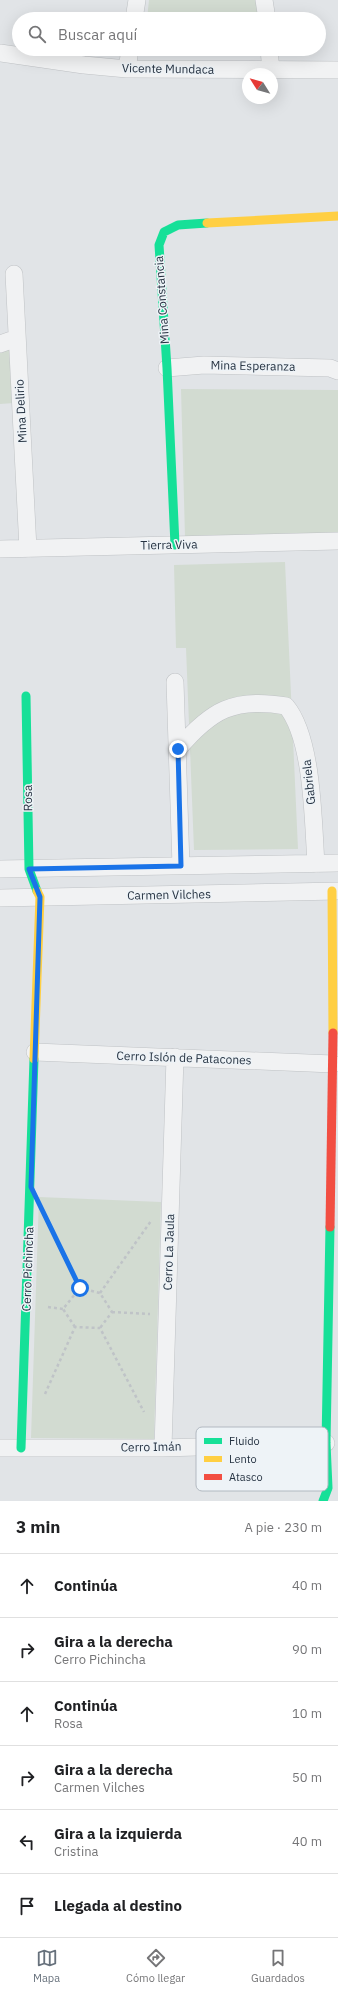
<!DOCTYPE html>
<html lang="es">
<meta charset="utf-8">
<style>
body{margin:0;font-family:"IBM Plex Sans",sans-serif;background:#f2f2f2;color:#202124}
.compass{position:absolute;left:242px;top:68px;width:36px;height:36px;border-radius:50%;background:#fff;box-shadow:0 4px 16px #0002;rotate:307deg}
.stop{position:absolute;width:12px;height:12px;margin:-9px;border:3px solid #1a73e8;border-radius:50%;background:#fff}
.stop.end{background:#1a73e8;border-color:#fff;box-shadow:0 1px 4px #0008}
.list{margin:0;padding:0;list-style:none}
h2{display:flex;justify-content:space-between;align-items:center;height:52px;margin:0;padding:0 16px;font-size:17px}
h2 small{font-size:13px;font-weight:400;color:#757577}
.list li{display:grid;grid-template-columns:26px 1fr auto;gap:12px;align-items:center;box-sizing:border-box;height:64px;padding:0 16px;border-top:1px solid #e0e0e0}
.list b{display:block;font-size:15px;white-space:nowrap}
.list p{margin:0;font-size:13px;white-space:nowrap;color:#757577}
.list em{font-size:13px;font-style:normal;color:#757577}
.icon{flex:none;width:22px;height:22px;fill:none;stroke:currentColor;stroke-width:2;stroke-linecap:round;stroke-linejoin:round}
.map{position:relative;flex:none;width:338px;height:1501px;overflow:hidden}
.search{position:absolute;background:#fff;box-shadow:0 4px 16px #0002;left:12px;right:12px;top:12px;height:44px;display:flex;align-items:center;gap:10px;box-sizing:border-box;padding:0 14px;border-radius:22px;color:#757577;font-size:15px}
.sheet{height:436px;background:#fff}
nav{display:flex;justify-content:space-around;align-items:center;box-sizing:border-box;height:56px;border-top:1px solid #e0e0e0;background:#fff;font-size:11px;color:#757577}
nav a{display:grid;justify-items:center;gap:2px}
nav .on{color:#67717c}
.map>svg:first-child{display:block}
.green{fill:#d2dbd1}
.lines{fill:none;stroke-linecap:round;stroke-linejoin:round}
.street-casing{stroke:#bfc2c5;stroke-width:18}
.path{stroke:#bfc3c7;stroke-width:2.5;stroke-dasharray:3 3;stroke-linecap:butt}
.street{stroke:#f1f2f3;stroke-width:17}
.fast{stroke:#16e098;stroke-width:9}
.slow{stroke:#ffcf43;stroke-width:9}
.jam{stroke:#f24e42;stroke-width:9}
.route{stroke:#1a73e8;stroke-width:5}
.labels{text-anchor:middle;stroke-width:3;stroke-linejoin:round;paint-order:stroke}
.street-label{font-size:12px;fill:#263342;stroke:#eef3f7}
.key{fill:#eef3f7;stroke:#b2b9c1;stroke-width:1}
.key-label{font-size:11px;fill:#263342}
</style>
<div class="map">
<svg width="338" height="1501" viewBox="0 0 338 1501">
<rect width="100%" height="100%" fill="#e1e4e7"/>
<path class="green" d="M 149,0 L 260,0 L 264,19 L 147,19 Z
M 143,49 L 259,49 L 258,50 L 143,52 Z
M 18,343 L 14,403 L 0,404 L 0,350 Z
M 181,389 L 338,390 L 338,535 L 185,537 Z
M 285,562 L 298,849 L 194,850 L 186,648 L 176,648 L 174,565 Z
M 39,1197 L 161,1202 L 154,1439 L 31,1438 Z"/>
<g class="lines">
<g class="street-casing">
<path id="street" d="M 264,0 L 267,19
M 134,19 L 137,0
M 269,49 L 271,71
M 0,53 L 84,65 L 127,69 L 338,70
M 127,69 L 130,49
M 14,274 L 28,549
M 0,344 L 17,338
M 167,368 L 204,365 L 330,368 L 338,371
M 0,549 L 338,541
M 175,682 L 181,866
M 178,749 C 211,710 234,697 286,706 C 313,738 313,821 316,864
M 0,869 L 338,863
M 0,898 L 338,891
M 35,1052 L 333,1064
M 0,1448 L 163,1448 L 326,1443
M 163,1448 L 175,1057"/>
</g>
<path class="path" d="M 51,1228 L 80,1288
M 100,1293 L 151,1221
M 48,1307 L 63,1309
M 112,1312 L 150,1314
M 75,1327 L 63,1309 L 80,1288 L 100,1293 L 112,1312 L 100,1328
M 45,1394 L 75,1327 L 100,1328 L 144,1412"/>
<use href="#street" class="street"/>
<path class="fast" d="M 175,545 L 167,368 L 159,245 L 164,232 L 178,225 L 207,223
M 26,696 L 29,869 L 37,891
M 21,1448 L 34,1059
M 323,1501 L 328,1488 L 326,1443 L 330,1227"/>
<path class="slow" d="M 207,223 L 338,216
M 332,891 L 333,1033
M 34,1059 L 40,897 L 37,891"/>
<path class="jam" d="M 330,1227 L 333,1033"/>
</g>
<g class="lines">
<path class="route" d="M 80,1288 L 31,1187 L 40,897 L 29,869 L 181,866 L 178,749"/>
</g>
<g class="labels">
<g class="street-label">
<text transform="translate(168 69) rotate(1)" y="4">Vicente Mundaca</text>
<text transform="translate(162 300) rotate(-94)" y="4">Mina Constancia</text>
<text transform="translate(253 366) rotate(1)" y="4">Mina Esperanza</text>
<text transform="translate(21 411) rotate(-93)" y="4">Mina Delirio</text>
<text transform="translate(169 545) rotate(-1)" y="4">Tierra Viva</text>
<text transform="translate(309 782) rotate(-96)" y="4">Gabriela</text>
<text transform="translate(28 798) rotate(-91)" y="4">Rosa</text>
<text transform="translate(169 895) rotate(-1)" y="4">Carmen Vilches</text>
<text transform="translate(184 1058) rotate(2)" y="4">Cerro Islón de Patacones</text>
<text transform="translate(169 1252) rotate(-88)" y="4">Cerro La Jaula</text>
<text transform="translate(28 1269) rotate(-88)" y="4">Cerro Pichincha</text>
<text transform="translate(151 1447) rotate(-1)" y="4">Cerro Imán</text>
</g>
</g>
<rect x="196" y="1427" width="132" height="64" rx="6" class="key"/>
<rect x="204" y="1438" width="18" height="6" fill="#16e098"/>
<rect x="204" y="1456" width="18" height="6" fill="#ffcf43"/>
<rect x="204" y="1474" width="18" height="6" fill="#f24e42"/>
<g class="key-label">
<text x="229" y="1445">Fluido</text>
<text x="229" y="1463">Lento</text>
<text x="229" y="1481">Atasco</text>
</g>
</svg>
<svg class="compass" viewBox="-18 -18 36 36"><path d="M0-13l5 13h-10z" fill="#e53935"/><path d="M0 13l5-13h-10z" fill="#757577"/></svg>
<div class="stop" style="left:80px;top:1288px"></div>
<div class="stop end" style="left:178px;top:749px"></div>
<div class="search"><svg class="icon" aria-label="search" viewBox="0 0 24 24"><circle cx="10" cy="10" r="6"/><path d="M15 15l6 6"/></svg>Buscar aquí</div>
</div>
<section class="sheet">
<h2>3 min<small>A pie · 230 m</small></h2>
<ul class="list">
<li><svg class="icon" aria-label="ahead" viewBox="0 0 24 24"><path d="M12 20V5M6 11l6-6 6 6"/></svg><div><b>Continúa</b></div><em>40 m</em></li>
<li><svg class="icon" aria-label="right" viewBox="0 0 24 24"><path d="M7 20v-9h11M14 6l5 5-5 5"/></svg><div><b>Gira a la derecha</b><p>Cerro Pichincha</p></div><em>90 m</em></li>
<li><svg class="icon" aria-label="ahead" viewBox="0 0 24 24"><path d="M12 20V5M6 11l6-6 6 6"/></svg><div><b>Continúa</b><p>Rosa</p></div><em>10 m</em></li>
<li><svg class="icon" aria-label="right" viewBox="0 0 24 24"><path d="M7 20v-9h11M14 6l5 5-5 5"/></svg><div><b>Gira a la derecha</b><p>Carmen Vilches</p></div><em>50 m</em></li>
<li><svg class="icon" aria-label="left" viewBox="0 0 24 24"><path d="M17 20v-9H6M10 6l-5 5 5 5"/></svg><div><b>Gira a la izquierda</b><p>Cristina</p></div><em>40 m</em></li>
<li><svg class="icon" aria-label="arrive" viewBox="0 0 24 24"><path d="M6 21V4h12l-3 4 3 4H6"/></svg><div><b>Llegada al destino</b></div></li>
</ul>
</section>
<nav>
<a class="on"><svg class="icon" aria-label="map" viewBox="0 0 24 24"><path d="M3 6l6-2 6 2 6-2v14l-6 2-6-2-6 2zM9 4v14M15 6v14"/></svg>Mapa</a>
<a><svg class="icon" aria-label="directions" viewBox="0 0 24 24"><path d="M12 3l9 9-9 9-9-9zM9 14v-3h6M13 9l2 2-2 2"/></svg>Cómo llegar</a>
<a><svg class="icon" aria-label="saved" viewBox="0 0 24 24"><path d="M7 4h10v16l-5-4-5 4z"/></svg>Guardados</a>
</nav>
